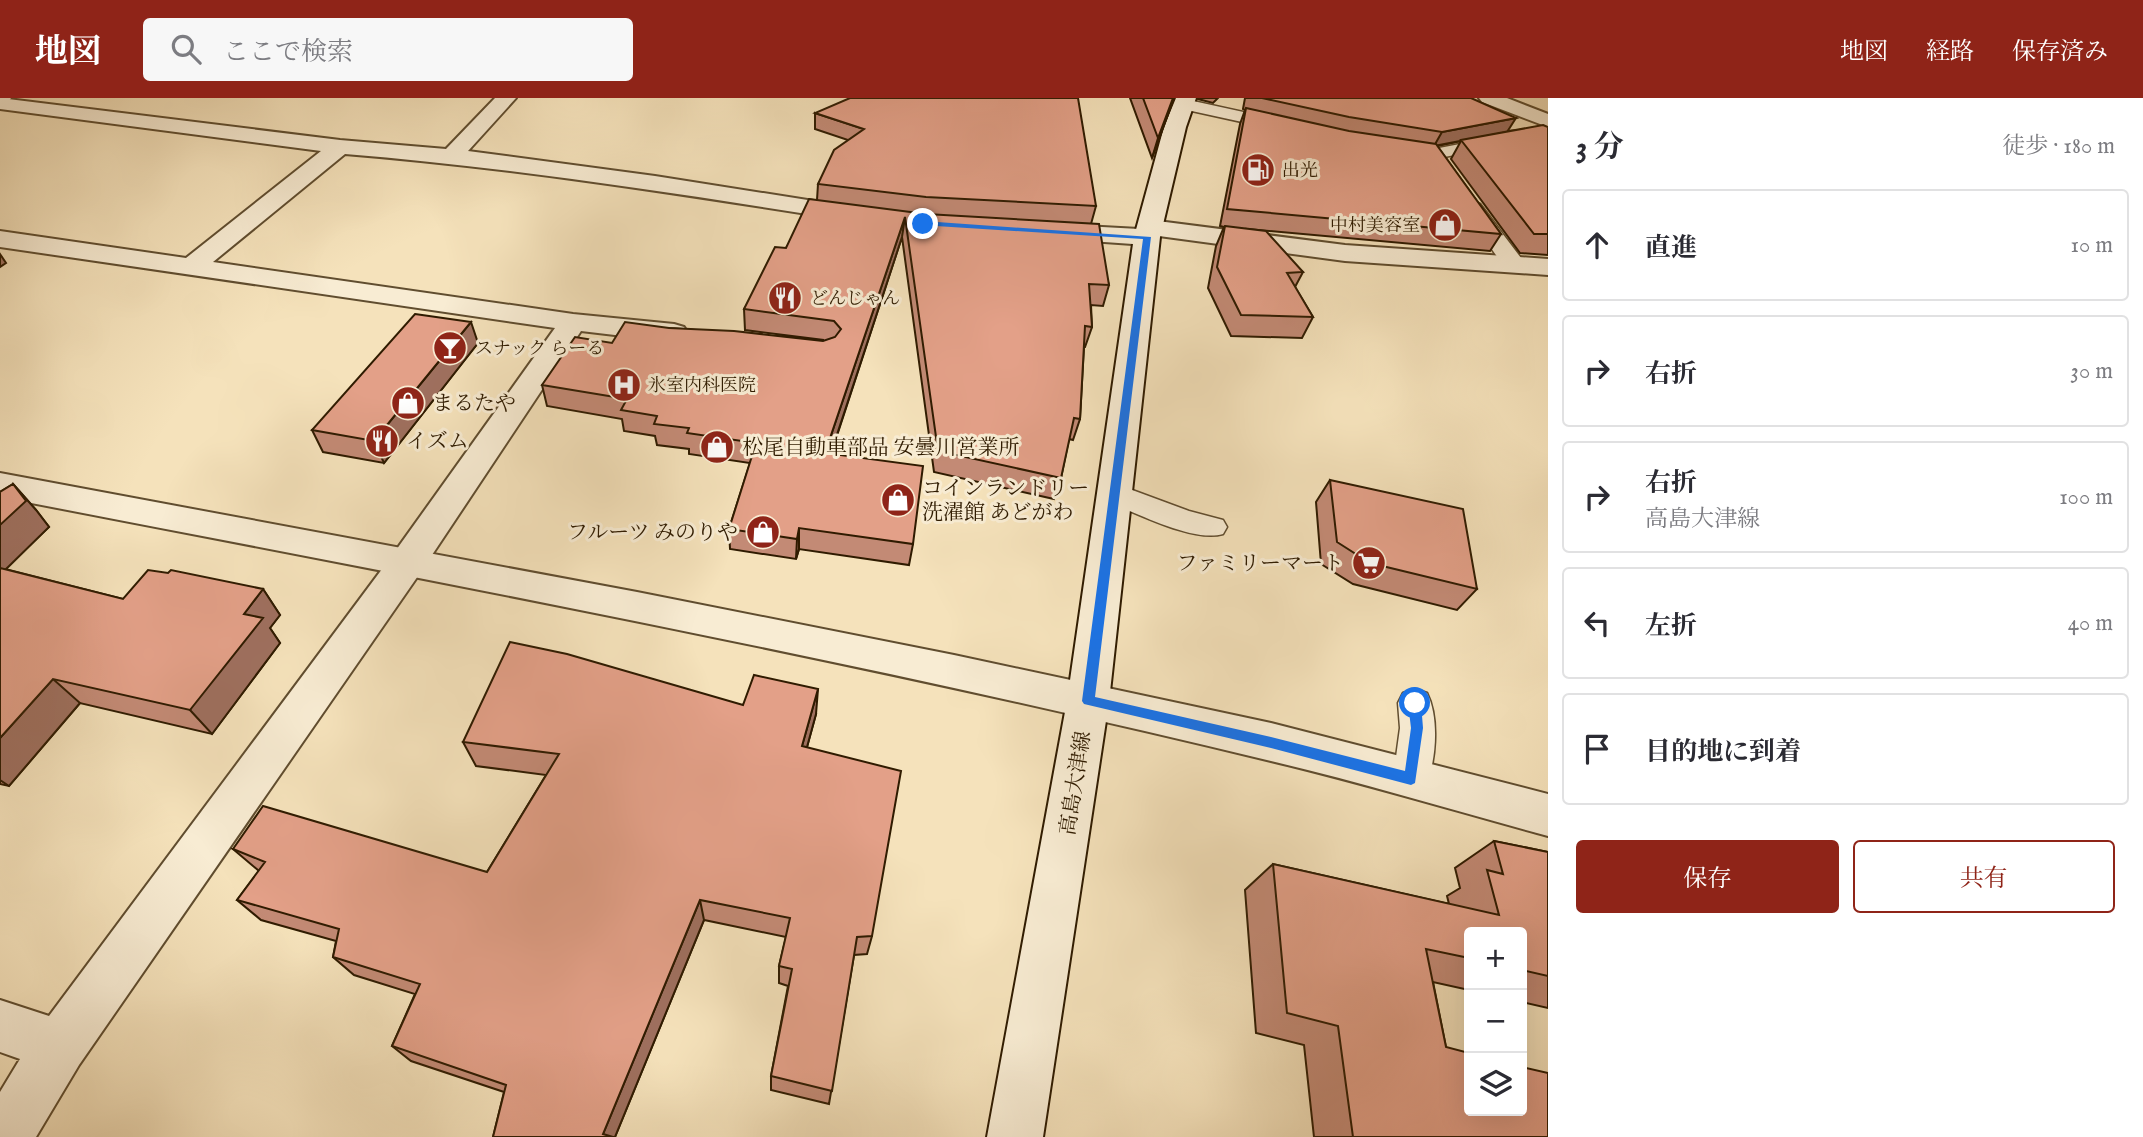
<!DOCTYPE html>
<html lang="ja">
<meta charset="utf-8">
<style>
body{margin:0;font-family:"IM FELL English","Noto Serif JP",serif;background:#f7f7f7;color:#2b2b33}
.controls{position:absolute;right:21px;bottom:21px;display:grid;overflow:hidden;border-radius:7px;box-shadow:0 7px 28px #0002}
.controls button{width:63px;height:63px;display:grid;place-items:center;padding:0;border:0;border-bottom:2px solid #e1e1e2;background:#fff;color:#2b2b33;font:35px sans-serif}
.stop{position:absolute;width:21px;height:21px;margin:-16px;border:5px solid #1a73e8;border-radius:50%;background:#fff}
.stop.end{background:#1a73e8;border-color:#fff;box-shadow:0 2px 7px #0008}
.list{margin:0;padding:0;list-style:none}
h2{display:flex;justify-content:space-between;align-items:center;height:91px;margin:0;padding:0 28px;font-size:30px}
h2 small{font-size:23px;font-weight:400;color:#7c7c81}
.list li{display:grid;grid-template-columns:46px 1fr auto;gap:21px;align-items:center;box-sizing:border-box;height:112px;margin:0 14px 14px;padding:0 14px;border:2px solid #e1e1e2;border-radius:7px}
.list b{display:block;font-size:26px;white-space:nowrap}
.list p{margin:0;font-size:23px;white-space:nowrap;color:#7c7c81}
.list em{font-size:23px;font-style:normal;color:#7c7c81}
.actions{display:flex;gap:14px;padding:21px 28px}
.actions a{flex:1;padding:16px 0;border:2px solid #8f2418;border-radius:7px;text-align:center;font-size:24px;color:#8f2418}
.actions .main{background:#8f2418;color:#fff}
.icon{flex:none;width:38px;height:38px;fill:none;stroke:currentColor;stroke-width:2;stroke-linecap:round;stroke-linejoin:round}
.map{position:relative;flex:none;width:1548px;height:1039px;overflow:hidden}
header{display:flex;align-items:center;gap:42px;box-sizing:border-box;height:98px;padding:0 35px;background:#8f2418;color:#fff}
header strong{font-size:33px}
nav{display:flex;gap:38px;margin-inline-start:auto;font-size:24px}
.search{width:490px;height:63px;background:#f7f7f7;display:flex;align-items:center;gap:18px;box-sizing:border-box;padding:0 24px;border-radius:7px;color:#7c7c81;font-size:26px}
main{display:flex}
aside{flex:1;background:#fff}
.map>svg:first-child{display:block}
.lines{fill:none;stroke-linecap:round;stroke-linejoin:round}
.service-casing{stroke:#604d2f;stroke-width:3}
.minor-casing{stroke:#604d2f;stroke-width:4}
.tertiary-casing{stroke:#604d2f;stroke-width:4}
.secondary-casing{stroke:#2f1b00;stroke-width:4}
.service{fill:#f8ecd3;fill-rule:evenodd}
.minor{fill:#f8ecd3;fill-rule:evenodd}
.tertiary{fill:#f8ecd3;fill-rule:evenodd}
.secondary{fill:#f8ecd3;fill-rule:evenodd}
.wall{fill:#c38a75;stroke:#2f1b00;stroke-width:2}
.shaded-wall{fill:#9f705f;stroke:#2f1b00;stroke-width:2}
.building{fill:#e3a088;stroke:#2f1b00;stroke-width:2}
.route{fill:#1a73e8}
.labels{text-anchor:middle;stroke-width:6;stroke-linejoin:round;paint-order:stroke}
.far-poi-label{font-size:18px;fill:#2f1b00;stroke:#f8ecd3;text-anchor:start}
.poi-label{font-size:21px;fill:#2f1b00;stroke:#f8ecd3;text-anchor:start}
.street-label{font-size:21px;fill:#2f1b00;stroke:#f8ecd3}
</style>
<header>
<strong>地図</strong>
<div class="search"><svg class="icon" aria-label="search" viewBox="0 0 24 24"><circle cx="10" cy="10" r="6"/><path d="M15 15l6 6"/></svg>ここで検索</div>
<nav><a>地図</a><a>経路</a><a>保存済み</a></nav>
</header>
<main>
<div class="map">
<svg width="1548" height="1039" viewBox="0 0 1548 1039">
<rect width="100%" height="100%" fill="#f5e2bb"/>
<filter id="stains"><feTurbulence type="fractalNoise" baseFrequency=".00286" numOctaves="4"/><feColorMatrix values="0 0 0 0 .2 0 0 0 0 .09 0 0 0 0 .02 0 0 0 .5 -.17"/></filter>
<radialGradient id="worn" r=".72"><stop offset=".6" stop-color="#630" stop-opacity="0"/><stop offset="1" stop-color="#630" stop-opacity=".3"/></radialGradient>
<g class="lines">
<g class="service-casing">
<path id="service" d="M 1184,1 L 1289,24 L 1292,28 L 1283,33 L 1178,10 L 1176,6 Z
M 1548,29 L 1548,39 L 1434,61 L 1425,56 L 1434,51 Z
M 1473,104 L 1480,106 L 1521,160 L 1524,165 L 1521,170 L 1505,170 L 1463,110 Z
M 1116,386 L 1189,413 L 1223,422 L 1227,429 L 1223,436 C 1193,445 1135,414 1106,403 L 1102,396 L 1106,389 Z
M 1415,591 L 1427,595 C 1440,621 1436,667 1424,692 L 1411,697 L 1398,692 L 1393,681 L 1400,630 L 1398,605 L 1403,595 Z"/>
</g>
<g class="minor-casing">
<path id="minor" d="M 0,0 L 340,42 L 446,51 L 495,0 L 516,0 L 468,53 L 655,78 L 858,110 L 867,112 L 870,117 L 867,122 L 858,124 C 687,97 517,70 345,56 L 213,164 L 573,216 L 674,226 L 684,229 L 688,235 L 684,241 L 674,244 L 581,233 L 420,475 L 79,967 L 36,1039 L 0,1039 L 0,994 L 20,961 L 0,954 L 0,902 L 49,918 L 394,455 L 555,230 L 0,149 L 0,133 L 186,160 L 321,53 L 0,11 Z
M 1479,0 L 1507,0 L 1548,16 L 1548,29 L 1482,4 Z
M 1150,122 L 1345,147 L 1548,161 L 1548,177 L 1345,163 L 1159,138 L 1156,144 L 1147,147 L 1047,140 L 1038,138 L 1035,133 L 1038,128 L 1047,126 L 1139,131 L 1141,124 Z"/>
</g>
<g class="tertiary-casing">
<path id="tertiary" d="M 0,0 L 11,0 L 8,4 L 1,6 Z
M 0,375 L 637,494 L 954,557 L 1271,625 L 1548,696 L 1548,738 C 1456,713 1364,685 1271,663 C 851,561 425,481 0,399 Z"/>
</g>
<g class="secondary-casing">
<path id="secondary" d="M 1176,0 L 1196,0 L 1186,29 L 1160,139 L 1109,603 L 1043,1039 L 987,1039 L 1067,603 L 1134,139 L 1164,29 Z"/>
</g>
<use href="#service" class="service"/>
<use href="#minor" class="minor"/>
<use href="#tertiary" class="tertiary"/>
<use href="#secondary" class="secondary"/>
</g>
<path class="wall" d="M 1130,0 L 1174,0 L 1152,60 Z
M 1197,0 L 1218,0 L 1213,5 L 1198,1 Z
M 1245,0 L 1471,0 L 1508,33 L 1548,29 L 1548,157 L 1520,155 L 1451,61 L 1461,43 L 1437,48 L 1501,136 L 1490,153 L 1248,131 L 1303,174 L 1295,189 L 1313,219 L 1302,240 L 1231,238 L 1208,190 L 1216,148 L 1224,129 L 1220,128 L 1240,26 L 1245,12 L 1243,11 Z
M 815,15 L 1096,108 L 1091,126 L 1109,187 L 1103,208 L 1091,207 L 1092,229 L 1085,249 L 1084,249 L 1080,321 L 1073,342 L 1069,341 L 1061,380 L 1054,401 L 934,374 L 902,139 L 831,356 L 913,446 L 909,467 L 799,451 L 796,461 L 730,451 L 729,431 L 750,365 L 689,356 L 689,351 L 657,347 L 655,338 L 624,333 L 622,321 L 547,308 L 542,287 L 612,245 L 669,230 L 824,242 L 745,232 L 744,211 L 786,150 L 817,102 L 818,86 L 848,42 L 815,31 Z
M 478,245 L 384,365 L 323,354 L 312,332 Z
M 1330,382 L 1477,491 L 1457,512 L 1353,486 L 1321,466 L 1316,404 Z
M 13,386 L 36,412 L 49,429 L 5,471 L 123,501 L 263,491 L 280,517 L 270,530 L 280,545 L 212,636 L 80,605 L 9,688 L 0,686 L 0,394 Z
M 743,607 L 816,616 L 807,649 L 872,838 L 867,856 L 854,857 L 829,1006 L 771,992 L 771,978 L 788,888 L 779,885 L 779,868 L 786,839 L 704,822 L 615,1039 L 493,1039 L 504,994 L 411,963 L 392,948 L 415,896 L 354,877 L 333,859 L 336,843 L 261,822 L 237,802 L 259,773 L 233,751 L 487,774 L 546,677 L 476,668 L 463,644 Z
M 1494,743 L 1548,754 L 1548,910 L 1522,904 L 1522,834 L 1469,834 L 1469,892 L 1433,884 L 1446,949 L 1548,1039 L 1314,1039 L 1304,947 L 1256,935 L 1245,792 L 1273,766 L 1449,806 L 1447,798 L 1460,790 L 1455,770 Z"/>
<path class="shaded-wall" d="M 1173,0 L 1174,0 L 1152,60 L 1158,40 Z
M 1516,20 L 1507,34 L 1434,48 L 1442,34 Z
M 905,119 L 902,139 L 824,376 L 825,355 Z
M 0,156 L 6,165 L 0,169 Z
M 471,224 L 478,245 L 384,365 L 374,343 Z
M 13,386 L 36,412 L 49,429 L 0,477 L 0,427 Z
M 799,430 L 799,451 L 796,461 L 797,441 Z
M 263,491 L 280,517 L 270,530 L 280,545 L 212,636 L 190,612 L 244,516 Z
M 53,581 L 80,605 L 9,688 L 0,682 L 0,640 Z
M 818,591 L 816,616 L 801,671 L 802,648 Z
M 700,802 L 704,822 L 615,1039 L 606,1039 L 603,1036 Z"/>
<path class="building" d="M 850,0 L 1078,0 L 1096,108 L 926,99 L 818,86 L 834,52 L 864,31 L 815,15 Z
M 1143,0 L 1173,0 L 1158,40 Z
M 1262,0 L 1471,0 L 1516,20 L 1442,34 L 1349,19 Z
M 1246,10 L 1349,33 L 1436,46 L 1501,136 L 1227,111 Z
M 1543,27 L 1548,29 L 1548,136 L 1534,136 L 1461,42 Z
M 809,101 L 926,116 L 1099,126 L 1109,187 L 1089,186 L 1092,229 L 1085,228 L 1080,321 L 1074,320 L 1061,380 L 938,353 L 905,119 L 825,355 L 923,368 L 913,446 L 799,430 L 797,441 L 729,431 L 756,345 L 687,335 L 689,330 L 654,326 L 657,318 L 621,312 L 627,301 L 542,287 L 575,239 L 612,245 L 625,224 L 669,230 L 734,233 L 823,243 L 835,239 L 841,231 L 834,223 L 744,211 L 775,149 L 786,150 Z
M 1225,128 L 1266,133 L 1303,174 L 1287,175 L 1313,219 L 1241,217 L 1217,169 Z
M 415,216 L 471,224 L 374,343 L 312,332 Z
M 1330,382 L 1463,411 L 1477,491 L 1370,465 L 1337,444 Z
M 13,386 L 26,403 L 0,427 L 0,394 Z
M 0,470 L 123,501 L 148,472 L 168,475 L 171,472 L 263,491 L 244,516 L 263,520 L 190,612 L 53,581 L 0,640 Z
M 510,544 L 567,556 L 743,607 L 754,577 L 818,591 L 802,648 L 901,673 L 872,838 L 857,839 L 832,993 L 771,978 L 792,871 L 779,868 L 790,820 L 700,802 L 603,1036 L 613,1039 L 493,1039 L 506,987 L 392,948 L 420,886 L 333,859 L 339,831 L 237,802 L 265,764 L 233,751 L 263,708 L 487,774 L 559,656 L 463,644 Z
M 1494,743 L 1548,754 L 1548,878 L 1522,872 L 1522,834 L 1469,834 L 1469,860 L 1426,851 L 1446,949 L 1469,955 L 1469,1013 L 1522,1013 L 1522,969 L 1548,975 L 1548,1039 L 1353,1039 L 1338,928 L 1287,915 L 1273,766 L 1499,817 L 1487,772 L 1503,776 Z"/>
<path class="route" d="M 923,123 L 1151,139 L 1095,599 L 1271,639 L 1405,673 L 1411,630 L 1408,605 L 1415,600 L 1421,605 L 1423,630 L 1415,685 L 1411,687 L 1271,650 L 1084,606 L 1082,603 L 1143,141 L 920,127 Z"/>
<defs>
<g id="fuel-disc" transform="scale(1.75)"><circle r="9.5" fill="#8f2418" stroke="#f8ecd3"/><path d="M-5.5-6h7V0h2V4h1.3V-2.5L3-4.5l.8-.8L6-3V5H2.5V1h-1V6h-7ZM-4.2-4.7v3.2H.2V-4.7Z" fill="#fff"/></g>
<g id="shop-disc" transform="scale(1.75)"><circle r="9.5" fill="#8f2418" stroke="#f8ecd3"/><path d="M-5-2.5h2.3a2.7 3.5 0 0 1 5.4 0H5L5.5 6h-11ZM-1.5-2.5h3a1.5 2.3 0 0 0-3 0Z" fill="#fff"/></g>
<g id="restaurant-disc" transform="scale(1.75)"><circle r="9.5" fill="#8f2418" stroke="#f8ecd3"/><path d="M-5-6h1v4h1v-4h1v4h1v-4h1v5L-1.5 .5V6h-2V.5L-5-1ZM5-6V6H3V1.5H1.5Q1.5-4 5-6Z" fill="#fff"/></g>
<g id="bar-disc" transform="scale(1.75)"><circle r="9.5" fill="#8f2418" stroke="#f8ecd3"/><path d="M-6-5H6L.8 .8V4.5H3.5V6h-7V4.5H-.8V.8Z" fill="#fff"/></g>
<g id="hospital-disc" transform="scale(1.75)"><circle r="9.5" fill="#8f2418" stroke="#f8ecd3"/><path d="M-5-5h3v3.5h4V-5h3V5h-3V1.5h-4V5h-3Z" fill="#fff"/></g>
<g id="supermarket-disc" transform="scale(1.75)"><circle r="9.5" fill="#8f2418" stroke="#f8ecd3"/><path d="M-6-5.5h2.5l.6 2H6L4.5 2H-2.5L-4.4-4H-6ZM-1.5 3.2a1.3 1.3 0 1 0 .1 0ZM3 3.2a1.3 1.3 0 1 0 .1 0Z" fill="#fff"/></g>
</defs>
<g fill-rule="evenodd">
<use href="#fuel-disc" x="1258" y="72"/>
<use href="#shop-disc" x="1445" y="127"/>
<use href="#restaurant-disc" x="785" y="200"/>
<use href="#bar-disc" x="450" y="250"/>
<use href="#hospital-disc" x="624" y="287"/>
<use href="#shop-disc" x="408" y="305"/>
<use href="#restaurant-disc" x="382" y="343"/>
<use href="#shop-disc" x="717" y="349"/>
<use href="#shop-disc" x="898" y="402"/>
<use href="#shop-disc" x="763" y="434"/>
<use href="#supermarket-disc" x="1369" y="465"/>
</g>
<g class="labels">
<g class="far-poi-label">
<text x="1282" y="78">出光</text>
<text x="1420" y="133" text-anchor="end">中村美容室</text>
<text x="810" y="206">どんじゃん</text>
<text x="475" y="256">スナック らーる</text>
<text x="648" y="293">氷室内科医院</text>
</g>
<g class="poi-label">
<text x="432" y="312">まるたや</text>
<text x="406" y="350">イズム</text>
<text x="742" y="356">松尾自動車部品 安曇川営業所</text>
<text x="922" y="397">コインランドリー<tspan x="922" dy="24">洗濯館 あどがわ</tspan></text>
<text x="738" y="441" text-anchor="end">フルーツ みのりや</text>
<text x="1344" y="472" text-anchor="end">ファミリーマート</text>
</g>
<g class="street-label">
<text transform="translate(1075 685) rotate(-81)" y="7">高島大津線</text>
</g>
</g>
<rect width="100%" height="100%" filter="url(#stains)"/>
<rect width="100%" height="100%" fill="url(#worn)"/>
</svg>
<div class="controls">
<button>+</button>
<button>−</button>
<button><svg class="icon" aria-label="layers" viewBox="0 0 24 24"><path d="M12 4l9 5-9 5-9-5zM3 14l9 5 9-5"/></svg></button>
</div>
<div class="stop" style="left:1415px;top:605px"></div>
<div class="stop end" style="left:923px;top:126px"></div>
</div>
<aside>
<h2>3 分<small>徒歩 · 180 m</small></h2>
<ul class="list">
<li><svg class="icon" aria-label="ahead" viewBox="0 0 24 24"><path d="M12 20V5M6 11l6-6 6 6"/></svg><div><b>直進</b></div><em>10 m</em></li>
<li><svg class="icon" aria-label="right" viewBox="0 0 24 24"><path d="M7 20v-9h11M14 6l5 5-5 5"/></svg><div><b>右折</b></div><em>30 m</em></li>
<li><svg class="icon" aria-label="right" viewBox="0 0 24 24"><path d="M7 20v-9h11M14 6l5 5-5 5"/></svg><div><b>右折</b><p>高島大津線</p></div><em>100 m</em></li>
<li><svg class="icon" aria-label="left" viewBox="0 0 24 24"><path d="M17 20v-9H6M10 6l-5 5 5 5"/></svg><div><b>左折</b></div><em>40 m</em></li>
<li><svg class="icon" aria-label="arrive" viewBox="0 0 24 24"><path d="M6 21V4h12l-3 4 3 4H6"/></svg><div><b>目的地に到着</b></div></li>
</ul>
<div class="actions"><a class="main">保存</a><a>共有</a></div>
</aside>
</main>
